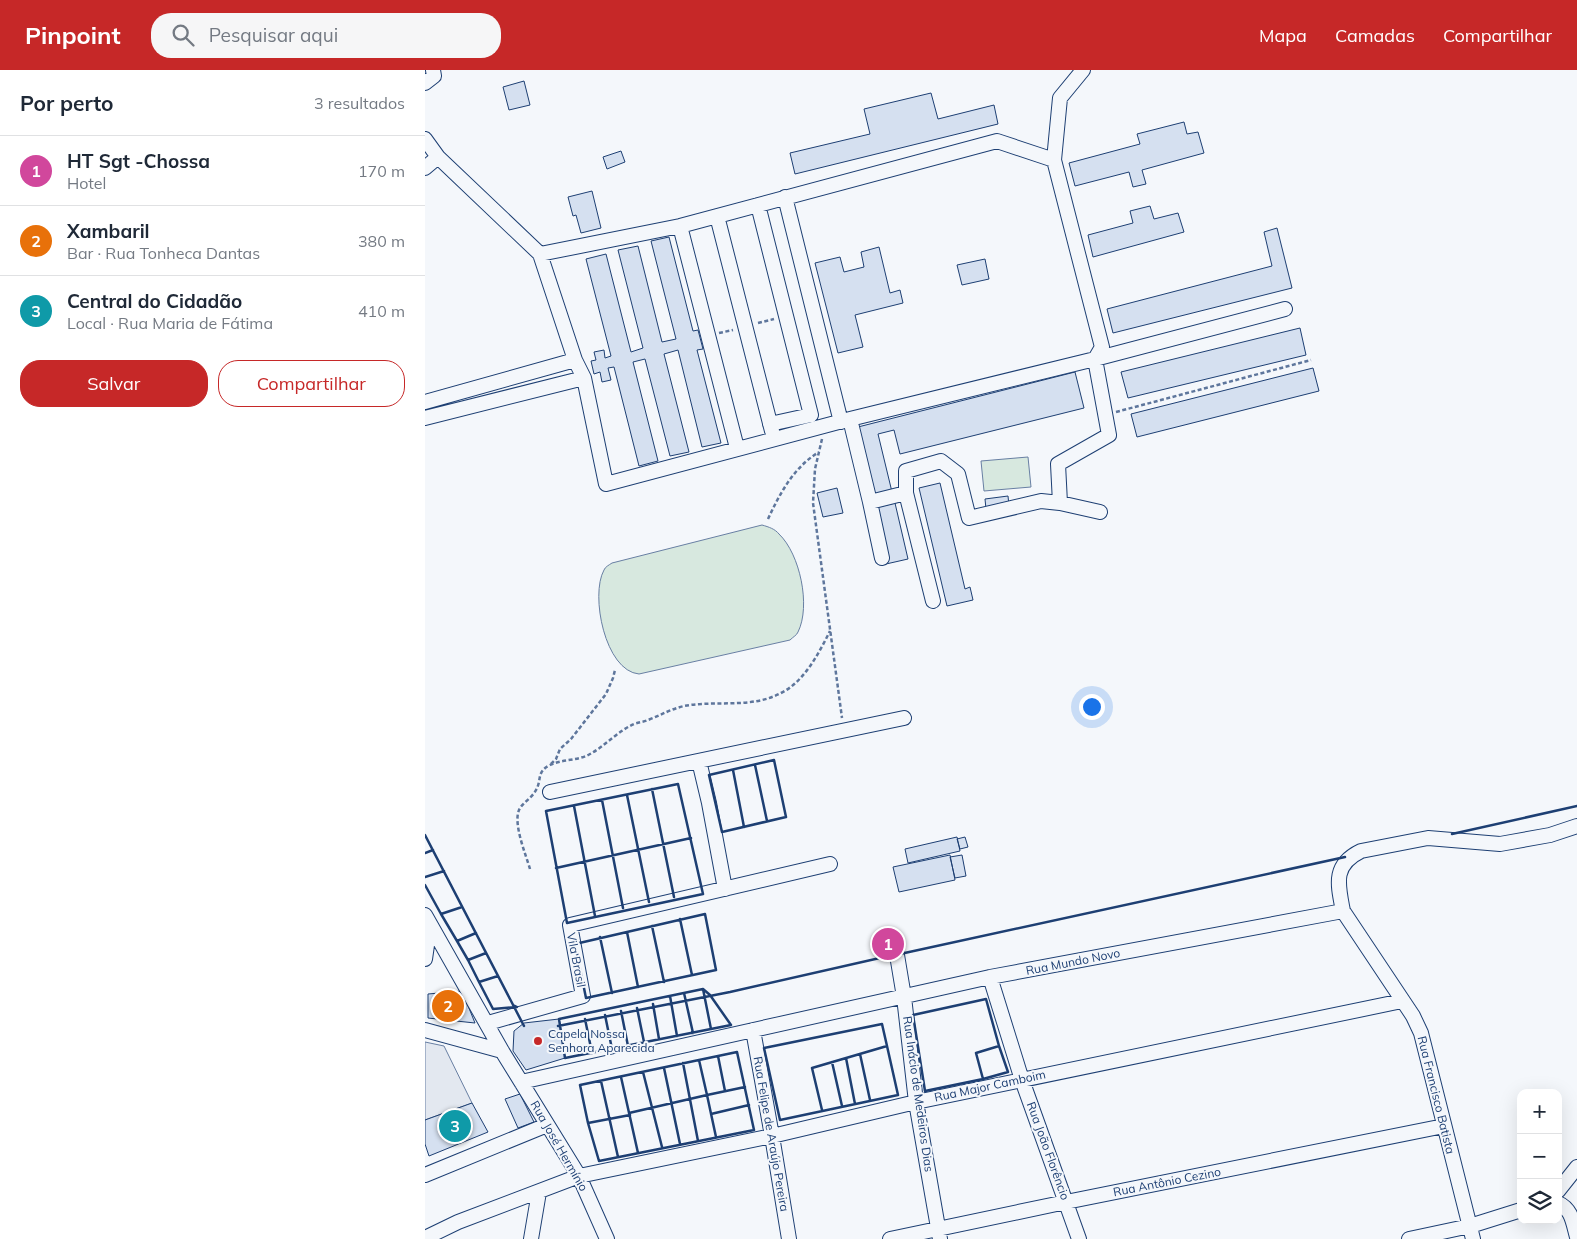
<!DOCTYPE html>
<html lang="pt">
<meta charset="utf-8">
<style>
body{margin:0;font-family:Mulish,sans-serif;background:#f6f6f7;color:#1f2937}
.controls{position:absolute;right:15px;bottom:15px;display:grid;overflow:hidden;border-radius:10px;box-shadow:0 5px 20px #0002}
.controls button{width:45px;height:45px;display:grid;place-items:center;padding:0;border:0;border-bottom:1px solid #e0e1e3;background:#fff;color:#1f2937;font:25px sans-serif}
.you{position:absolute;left:666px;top:636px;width:18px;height:18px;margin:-12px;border:4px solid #fff;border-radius:50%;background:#1a73e8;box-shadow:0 0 0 8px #1a73e833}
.badge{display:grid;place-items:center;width:32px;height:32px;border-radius:50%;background:#c62828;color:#fff;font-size:16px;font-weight:700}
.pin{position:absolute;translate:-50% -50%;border:2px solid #fff;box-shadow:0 1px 5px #0006}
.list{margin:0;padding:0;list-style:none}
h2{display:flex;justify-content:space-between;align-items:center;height:65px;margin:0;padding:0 20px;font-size:21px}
h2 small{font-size:16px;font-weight:400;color:#747a83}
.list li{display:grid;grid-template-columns:32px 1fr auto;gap:15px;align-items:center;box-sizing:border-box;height:70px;padding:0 20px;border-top:1px solid #e0e1e3}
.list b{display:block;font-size:19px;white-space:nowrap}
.list p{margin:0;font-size:16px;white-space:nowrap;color:#747a83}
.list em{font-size:16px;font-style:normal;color:#747a83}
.actions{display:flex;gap:10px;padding:15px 20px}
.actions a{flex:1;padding:11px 0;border:1px solid #c62828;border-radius:20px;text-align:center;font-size:18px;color:#c62828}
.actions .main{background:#c62828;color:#fff}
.icon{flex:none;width:28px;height:28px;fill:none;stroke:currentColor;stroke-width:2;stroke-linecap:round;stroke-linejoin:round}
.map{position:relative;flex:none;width:1152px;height:1169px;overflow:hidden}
header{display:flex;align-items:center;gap:30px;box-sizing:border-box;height:70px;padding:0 25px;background:#c62828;color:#fff}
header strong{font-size:24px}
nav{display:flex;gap:28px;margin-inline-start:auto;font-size:18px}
.search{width:350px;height:45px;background:#f6f6f7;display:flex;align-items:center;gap:12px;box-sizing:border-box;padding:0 18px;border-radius:20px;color:#747a83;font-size:19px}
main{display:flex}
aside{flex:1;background:#fff}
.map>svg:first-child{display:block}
.green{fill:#d7e8df;stroke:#687fa3}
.parking{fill:#e3e8f0;stroke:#687fa3}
.building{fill:#d5e0f0;stroke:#1d3f73}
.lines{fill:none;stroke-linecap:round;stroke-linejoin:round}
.minor-casing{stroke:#1d3f73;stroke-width:16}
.path{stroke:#5e769c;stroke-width:2.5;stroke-dasharray:4 2.5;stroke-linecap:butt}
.minor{stroke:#f4f7fb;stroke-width:14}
.wall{stroke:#1d3f73;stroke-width:2.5}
.poi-dot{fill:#c62828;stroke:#f4f7fb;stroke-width:2}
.labels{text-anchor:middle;stroke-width:4;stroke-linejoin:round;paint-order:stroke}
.street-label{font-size:12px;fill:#1d3f73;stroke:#f4f7fb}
.poi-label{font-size:12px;fill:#1d3f73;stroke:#f4f7fb;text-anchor:start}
</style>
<header>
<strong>Pinpoint</strong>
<div class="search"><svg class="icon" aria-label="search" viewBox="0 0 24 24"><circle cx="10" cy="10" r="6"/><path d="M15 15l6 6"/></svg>Pesquisar aqui</div>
<nav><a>Mapa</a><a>Camadas</a><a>Compartilhar</a></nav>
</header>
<main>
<aside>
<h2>Por perto<small>3 resultados</small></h2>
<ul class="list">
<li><span class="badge" style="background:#d1479c">1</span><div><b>HT Sgt -Chossa</b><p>Hotel</p></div><em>170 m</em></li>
<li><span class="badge" style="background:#e8710a">2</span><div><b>Xambaril</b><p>Bar · Rua Tonheca Dantas</p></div><em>380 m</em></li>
<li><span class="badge" style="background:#0f9aa8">3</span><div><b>Central do Cidadão</b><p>Local · Rua Maria de Fátima</p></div><em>410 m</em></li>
</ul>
<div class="actions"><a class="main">Salvar</a><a>Compartilhar</a></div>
</aside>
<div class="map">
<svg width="1152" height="1169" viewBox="0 0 1152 1169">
<rect width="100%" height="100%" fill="#f4f7fb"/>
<path class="green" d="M 603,387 L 606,417 L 559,421 L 556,391 Z
M 337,455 C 344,457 350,459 354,464 C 375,484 386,536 373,562 C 372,565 368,567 365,570 L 214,604 C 180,601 165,525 179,500 C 180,497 184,495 187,493 Z"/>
<path class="parking" d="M 0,972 L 19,976 L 47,1033 L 0,1050 Z"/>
<path class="building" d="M 99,11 L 105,35 L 84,40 L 78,17 Z
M 506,23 L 513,49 L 569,35 L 573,54 L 370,104 L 365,83 L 445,64 L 439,39 Z
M 759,52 L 762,64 L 773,62 L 779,83 L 717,100 L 721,114 L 708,117 L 704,102 L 650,116 L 644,93 L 715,74 L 712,64 Z
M 196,81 L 200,92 L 182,99 L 178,87 Z
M 167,121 L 176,158 L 156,163 L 151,145 L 148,146 L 143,127 Z
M 725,136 L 729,149 L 753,143 L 759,162 L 668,187 L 663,165 L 708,153 L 705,141 Z
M 852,158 L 867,218 L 688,263 L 682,239 L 847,196 L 839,162 Z
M 244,167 L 268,261 L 273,260 L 278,279 L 272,280 L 296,373 L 277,377 L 253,280 L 239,284 L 264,382 L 245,386 L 220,289 L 208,292 L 233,391 L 214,396 L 189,297 L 183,298 L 186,310 L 177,312 L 175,302 L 169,304 L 166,291 L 171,290 L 169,282 L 179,280 L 180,288 L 186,286 L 161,189 L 181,184 L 206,282 L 218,278 L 193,180 L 213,176 L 237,272 L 251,269 L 226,171 Z
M 454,177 L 465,223 L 475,220 L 478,233 L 430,245 L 438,277 L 413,283 L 390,193 L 415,187 L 419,202 L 439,197 L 436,182 Z
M 560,189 L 564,209 L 537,215 L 532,195 Z
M 875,258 L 881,285 L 703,328 L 696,302 Z
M 888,298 L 894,321 L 712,367 L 706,344 Z
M 650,302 L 659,338 L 475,384 L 469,360 L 453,364 L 467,422 L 446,427 L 429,358 Z
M 515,413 L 540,519 L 545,517 L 548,530 L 522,536 L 494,418 Z
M 412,418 L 418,443 L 398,447 L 392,423 Z
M 583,426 L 584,436 L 561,439 L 560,429 Z
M 470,433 L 483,489 L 461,494 L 449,438 Z
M 532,767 L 535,781 L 483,793 L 480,779 Z
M 540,767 L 543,777 L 535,779 L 532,769 Z
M 525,785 L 530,810 L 474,822 L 468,797 Z
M 537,785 L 541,806 L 530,808 L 525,787 Z
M 37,921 L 50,953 L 3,948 L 3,924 Z
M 134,949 L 140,988 L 101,1000 L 88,981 L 89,961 L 99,953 Z
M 95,1024 L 109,1052 L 93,1058 L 80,1029 Z
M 47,1033 L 63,1062 L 4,1086 L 0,1074 L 0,1050 Z"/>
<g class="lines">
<g class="minor-casing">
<path id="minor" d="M 0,13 L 9,6 L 8,0
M 0,69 L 13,87 L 115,184
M 572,71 L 629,90 L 677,277 L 670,289 L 425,349 L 181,414 L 159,308 L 150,290 L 115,184 L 255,156 Z
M 629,90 L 635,28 L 658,0
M 0,98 L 13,87
M 360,127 L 416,352
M 333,135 L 386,345 L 345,354
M 292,146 L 347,361
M 255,156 L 312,378
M 0,332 L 150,290
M 0,348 L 159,308
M 425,349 L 445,432 L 457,488
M 445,432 L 481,423
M 635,433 L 675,442
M 508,531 L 481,423 L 481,401 L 516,391 L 533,404 L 544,448 L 616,431 L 635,433 L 633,394 L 684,365 L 670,289 L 860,239
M 274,691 L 284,733 L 300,819
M 125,722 L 479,648
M 918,841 L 988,946 L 996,963 L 1048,1169
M 0,845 L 77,981 L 154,1106 L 182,1169
M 471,879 L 479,927 L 491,1032 L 515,1169
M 0,889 L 5,854
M 565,907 L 597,1010 L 654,1169
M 63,953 L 158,926 L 145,855 L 405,794
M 0,960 L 77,981
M 328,960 L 347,1066 L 364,1169
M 96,1012 L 565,907 L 918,841 C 913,815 907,795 936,781 L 1003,768 L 1075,774 L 1125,765 L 1152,756
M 0,1105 L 122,1055
M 1133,1121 L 1152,1097
M 1133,1133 C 1147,1139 1148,1153 1152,1167
M 0,1168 L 33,1152 L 154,1106 L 347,1066 L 491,1032 L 977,931
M 106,1169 L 114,1122
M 465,1169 L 641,1132 L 1019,1056
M 984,1169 L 1045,1156 L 1096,1140"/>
</g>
<path class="path" d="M 333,253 L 349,249
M 294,263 L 308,260
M 691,342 L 886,290
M 397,369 L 390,399 L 388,433 L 417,648
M 343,449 C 355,423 369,397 394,382
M 126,694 L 131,689 L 135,679 L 146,669 L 181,624 L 188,608 L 190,600
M 105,799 C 101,785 88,754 94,740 C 97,733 107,728 111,720 C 117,710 111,702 125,695 C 137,689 153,691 165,684 C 180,676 193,661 209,654 C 214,652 219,652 223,650 C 236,645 246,639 259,636 C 291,630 326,639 356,623 C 379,612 394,583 405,561"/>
<use href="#minor" class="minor"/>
<path class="wall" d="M 349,690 L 361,747 L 297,762 L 284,705 Z
M 330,695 L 342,751
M 308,700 L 319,757
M 253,714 L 278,824 L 142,853 L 121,741 Z
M 227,719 L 249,827
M 202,725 L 224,832
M 177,730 L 198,838
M 149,736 L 170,846
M 1027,764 L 1152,736
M 0,765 L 99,956
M 0,783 L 8,780
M 131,798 L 266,768
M 0,807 L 19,801
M 0,815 L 16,844 L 37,837
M 16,844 L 32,871 L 51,863
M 280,844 L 291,900 L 161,928 L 150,874 Z
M 255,849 L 267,905
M 227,856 L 239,912
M 202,862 L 213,917
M 175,867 L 187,923
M 32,871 L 43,890 L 61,883
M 475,884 L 920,787
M 43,890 L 54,912 L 73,906
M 54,912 L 68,939 L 92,937 L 88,935
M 278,919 L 285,925 L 306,955 L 140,988 L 134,949 Z
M 278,919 L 286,959
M 259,923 L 268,963
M 245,926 L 252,966
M 228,934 L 234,969
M 212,938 L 219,972
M 196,941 L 203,976
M 180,945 L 187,979
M 160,949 L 167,983
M 133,956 L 305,922 L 468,885
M 435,984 L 445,1030
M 293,986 L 300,1021
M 421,988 L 430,1034
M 407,992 L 417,1036
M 258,993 L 273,1071
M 239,998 L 255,1074
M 218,1002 L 237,1077
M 196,1007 L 213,1083
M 558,1009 L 551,983 L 574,976 L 583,1002 L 558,1009 L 500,1021 L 488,945 L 561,929 L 574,976 L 551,983 L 558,1009
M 176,1011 L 193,1087
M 397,1040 L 387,998 L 462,976 L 473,1025 L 355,1050 L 339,978 L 457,954 L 462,976
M 204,1043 L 282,1025 L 274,990
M 286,1044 L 324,1035
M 163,1053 L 174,1091 L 329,1060 L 312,982 L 155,1015 L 163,1053 L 205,1045
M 291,1067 L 282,1025 L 320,1017"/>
</g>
<circle class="poi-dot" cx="113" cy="971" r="5"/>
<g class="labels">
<g class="street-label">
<text transform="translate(151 890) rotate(79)" y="4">Vila Brasil</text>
<text transform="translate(648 892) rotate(-11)" y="4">Rua Mundo Novo</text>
<text transform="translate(565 1016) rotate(-12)" y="4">Rua Major Camboim</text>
<text transform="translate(493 1024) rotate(82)" y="4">Rua Inácio de Medeiros Dias</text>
<text transform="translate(1011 1025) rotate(76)" y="4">Rua Francisco Batista</text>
<text transform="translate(346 1064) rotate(80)" y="4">Rua Felipe de Araújo Pereira</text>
<text transform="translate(134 1076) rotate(60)" y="4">Rua José Hermínio</text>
<text transform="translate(623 1081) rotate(70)" y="4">Rua João Florêncio</text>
<text transform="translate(742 1112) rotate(-11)" y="4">Rua Antônio Cezino</text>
</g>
<g class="poi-label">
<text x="123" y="968">Capela Nossa<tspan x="123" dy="14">Senhora Aparecida</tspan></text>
</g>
</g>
</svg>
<div class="controls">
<button>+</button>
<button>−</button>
<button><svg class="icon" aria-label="layers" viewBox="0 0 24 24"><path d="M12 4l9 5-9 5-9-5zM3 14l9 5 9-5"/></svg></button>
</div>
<div class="you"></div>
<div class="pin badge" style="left:463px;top:874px;background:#d1479c">1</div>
<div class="pin badge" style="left:23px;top:936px;background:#e8710a">2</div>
<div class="pin badge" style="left:30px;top:1056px;background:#0f9aa8">3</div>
</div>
</main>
